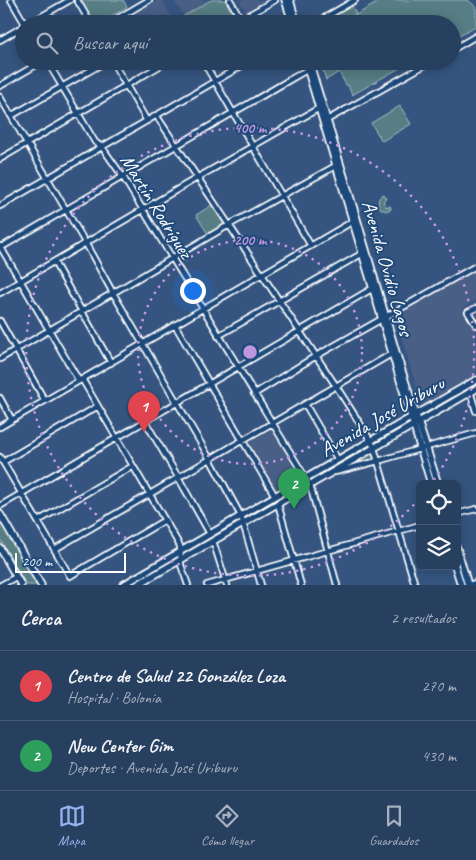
<!DOCTYPE html>
<html lang="es">
<meta charset="utf-8">
<style>
body{margin:0;font-family:Caveat,sans-serif;background:#344b69;color:#f1f3f6}
.controls{position:absolute;right:15px;bottom:15px;display:grid;overflow:hidden;border-radius:8px;box-shadow:0 2px 12px #0003}
.controls button{width:45px;height:45px;display:grid;place-items:center;padding:0;border:0;border-bottom:1px solid #445975;background:#284060;color:#f1f3f6;font:25px sans-serif}
.scale{position:absolute;left:15px;bottom:12px;width:111px;box-sizing:border-box;padding-left:5px;border:2px solid #fff;border-top:0;font-size:14px;line-height:18px;white-space:nowrap;color:#fff;-webkit-text-stroke:4px #1f4a7a;paint-order:stroke}
.you{position:absolute;left:192px;top:290px;width:18px;height:18px;margin:-12px;border:4px solid #fff;border-radius:50%;background:#1a73e8;box-shadow:0 0 0 8px #1a73e833}
.badge{display:grid;place-items:center;width:32px;height:32px;border-radius:50%;background:#95b2f1;color:#fff;font-size:16px;font-weight:700}
.pin{position:absolute;translate:-50% -41px;filter:drop-shadow(0 1px 2px #0008)}
.pin::after{content:'';position:absolute;top:26px;width:18px;height:15px;background:inherit;clip-path:polygon(0 0,100% 0,50% 100%)}
.list{margin:0;padding:0;list-style:none}
h2{display:flex;justify-content:space-between;align-items:center;height:65px;margin:0;padding:0 20px;font-size:21px}
h2 small{font-size:16px;font-weight:400;color:#a5afbd}
.list li{display:grid;grid-template-columns:32px 1fr auto;gap:15px;align-items:center;box-sizing:border-box;height:70px;padding:0 20px;border-top:1px solid #445975}
.list b{display:block;font-size:19px;white-space:nowrap}
.list p{margin:0;font-size:16px;white-space:nowrap;color:#a5afbd}
.list em{font-size:16px;font-style:normal;color:#a5afbd}
.icon{flex:none;width:28px;height:28px;fill:none;stroke:currentColor;stroke-width:2;stroke-linecap:round;stroke-linejoin:round}
.map{position:relative;flex:none;width:476px;height:585px;overflow:hidden}
.search{position:absolute;background:#284060;box-shadow:0 2px 12px #0003;left:15px;right:15px;top:15px;height:55px;display:flex;align-items:center;gap:12px;box-sizing:border-box;padding:0 18px;border-radius:28px;color:#a5afbd;font-size:19px}
.sheet{height:205px;background:#284060}
nav{display:flex;justify-content:space-around;align-items:center;box-sizing:border-box;height:70px;border-top:1px solid #445975;background:#284060;font-size:14px;color:#a5afbd}
nav a{display:grid;justify-items:center;gap:2px}
nav .on{color:#95b2f1}
.map>svg:first-child{display:block}
.built{fill:#485f86}
.green{fill:#577e84;stroke:#abbec2}
.lines{fill:none;stroke-linecap:round;stroke-linejoin:round}
.minor-casing{stroke:#fff;stroke-width:8}
.major-casing{stroke:#fff;stroke-width:9}
.minor{stroke:#1f4a7a;stroke-width:4.5}
.major{stroke:#1f4a7a;stroke-width:5.5}
.ring{fill:none;stroke:#bd96df;stroke-width:2.5;stroke-dasharray:2.5 5}
.labels{text-anchor:middle;stroke-width:4;stroke-linejoin:round;paint-order:stroke}
.street-label{font-size:20px;fill:#fff;stroke:#1f4a7a}
.centre{fill:#bd96df;stroke:#1f4a7a;stroke-width:2.5}
.ring-label{font-size:15px;text-anchor:middle;font-weight:bold;fill:#bd96df;stroke:#1f4a7a;stroke-width:4;stroke-linejoin:round;paint-order:stroke}
</style>
<div class="map">
<svg width="476" height="585" viewBox="0 0 476 585">
<rect width="100%" height="100%" fill="#355580"/>
<filter id="ink" filterUnits="userSpaceOnUse"><feTurbulence type="fractalNoise" baseFrequency=".02" numOctaves="2"/><feDisplacementMap in="SourceGraphic" scale="10" xChannelSelector="R" yChannelSelector="G"/><feConvolveMatrix kernelMatrix="1 2 1 2 8 2 1 2 1" color-interpolation-filters="sRGB"/></filter>
<g filter="url(#ink)">
<path class="built" d="M 158,0 L 162,0 L 176,24 L 137,24 L 132,15 Z
M 174,0 L 211,0 L 184,16 Z
M 239,0 L 267,0 L 246,12 Z
M 57,12 L 63,24 L 37,24 Z
M 476,268 L 476,300 L 463,308 L 476,331 L 476,375 L 425,404 L 421,403 L 396,318 L 398,312 Z
M 270,431 L 273,431 L 298,475 L 298,477 L 276,489 L 273,488 L 249,446 L 250,442 Z"/>
<path class="green" d="M 79,0 L 123,0 L 127,7 L 97,24 L 93,24 Z
M 211,0 L 225,0 L 234,16 L 233,18 L 224,24 L 188,24 L 184,16 Z
M 382,0 L 468,0 L 476,7 L 476,26 L 452,39 L 452,24 L 340,24 Z
M 351,4 L 356,14 L 339,24 L 317,24 Z
M 320,61 L 412,61 L 352,95 L 348,85 L 346,85 L 339,72 L 326,80 Z
M 400,106 L 411,124 L 382,141 L 371,123 Z
M 383,194 L 386,199 L 383,201 L 386,207 L 390,206 L 391,207 L 391,209 L 386,211 L 381,209 L 378,205 L 379,198 Z
M 212,205 L 224,224 L 208,234 L 196,215 Z
M 370,453 L 374,456 L 373,460 L 348,467 L 348,465 Z
M 0,521 L 35,582 L 37,585 L 26,585 L 0,539 Z"/>
<g class="lines">
<g class="minor-casing">
<path id="minor" d="M 11,0 L 25,24
M 77,0 L 91,24
M 230,0 L 241,19
M 28,24 L 70,0
M 108,24 L 149,0
M 233,24 L 275,0
M 314,24 L 355,0
M 0,40 L 24,26
M 452,50 L 476,36
M 47,61 L 95,142 L 102,147 L 123,177 L 310,485 L 337,585
M 112,61 L 147,121
M 203,61 L 311,246
M 0,86 L 43,61
M 0,97 L 86,244 L 113,293 L 210,459 L 241,516 L 261,585
M 156,115 L 336,386 L 371,441 L 374,448 L 415,585
M 11,116 L 107,61
M 327,120 L 432,61
M 0,159 L 168,61
M 0,206 L 250,61
M 0,246 L 79,381
M 0,248 L 310,68
M 54,262 L 111,363
M 0,293 L 197,178 L 321,107
M 476,308 L 468,312 L 476,325
M 0,321 L 45,401
M 175,325 L 275,496
M 218,336 L 363,253
M 0,359 L 229,225 L 339,164
M 82,379 L 180,546 L 181,565 L 188,585
M 470,391 L 476,411
M 254,394 L 316,356 L 476,266
M 0,398 L 12,420
M 305,404 L 338,460
M 145,421 L 178,477 L 210,534
M 0,427 L 355,220
M 0,457 L 70,576 L 165,520
M 3,462 L 98,406
M 335,472 L 378,461 L 476,433
M 278,504 L 301,585
M 0,506 L 375,287
M 457,514 L 476,509
M 38,521 L 133,466
M 213,541 L 227,585
M 55,549 L 393,353
M 1,585 L 16,577
M 207,585 L 420,525
M 468,585 L 476,583"/>
</g>
<g class="major-casing">
<path id="major" d="M 285,0 L 293,24
M 290,0 L 297,24
M 305,61 L 431,484
M 309,61 L 357,219 L 396,352 L 438,484
M 0,514 L 41,585
M 0,548 L 21,585
M 457,548 L 468,585
M 455,566 L 461,585
M 123,585 L 275,496 L 476,380
M 137,585 L 476,389"/>
</g>
<use href="#minor" class="minor"/>
<use href="#major" class="major"/>
</g>
</g>
<g class="ring">
<circle cx="250" cy="352" r="112"/>
<path d="M419 499A224 224 0 1 1 431 484"/>
</g>
<g class="labels">
<g class="street-label">
<text transform="translate(157 206) rotate(58)" y="7">Martín Rodríguez</text>
<text transform="translate(388 268) rotate(74)" y="7">Avenida Ovidio Lagos</text>
<text transform="translate(382 416) rotate(-30)" y="7">Avenida José Uriburu</text>
</g>
</g>
<circle cx="250" cy="352" r="8" class="centre"/>
<g class="ring-label">
<text x="250" y="133">400 m</text>
<text x="250" y="245">200 m</text>
</g>
</svg>
<div class="controls">
<button><svg class="icon" aria-label="locate" viewBox="0 0 24 24"><circle cx="12" cy="12" r="6"/><path d="M12 2v4M12 18v4M2 12h4M18 12h4"/></svg></button>
<button><svg class="icon" aria-label="layers" viewBox="0 0 24 24"><path d="M12 4l9 5-9 5-9-5zM3 14l9 5 9-5"/></svg></button>
</div>
<div class="scale">200 m</div>
<div class="you"></div>
<div class="pin badge" style="left:144px;top:432px;background:#e0444e">1</div>
<div class="pin badge" style="left:294px;top:509px;background:#2e9e5b">2</div>
<div class="search"><svg class="icon" aria-label="search" viewBox="0 0 24 24"><circle cx="10" cy="10" r="6"/><path d="M15 15l6 6"/></svg>Buscar aquí</div>
</div>
<section class="sheet">
<h2>Cerca<small>2 resultados</small></h2>
<ul class="list">
<li><span class="badge" style="background:#e0444e">1</span><div><b>Centro de Salud 22 González Loza</b><p>Hospital · Bolonia</p></div><em>270 m</em></li>
<li><span class="badge" style="background:#2e9e5b">2</span><div><b>New Center Gim</b><p>Deportes · Avenida José Uriburu</p></div><em>430 m</em></li>
</ul>
</section>
<nav>
<a class="on"><svg class="icon" aria-label="map" viewBox="0 0 24 24"><path d="M3 6l6-2 6 2 6-2v14l-6 2-6-2-6 2zM9 4v14M15 6v14"/></svg>Mapa</a>
<a><svg class="icon" aria-label="directions" viewBox="0 0 24 24"><path d="M12 3l9 9-9 9-9-9zM9 14v-3h6M13 9l2 2-2 2"/></svg>Cómo llegar</a>
<a><svg class="icon" aria-label="saved" viewBox="0 0 24 24"><path d="M7 4h10v16l-5-4-5 4z"/></svg>Guardados</a>
</nav>
